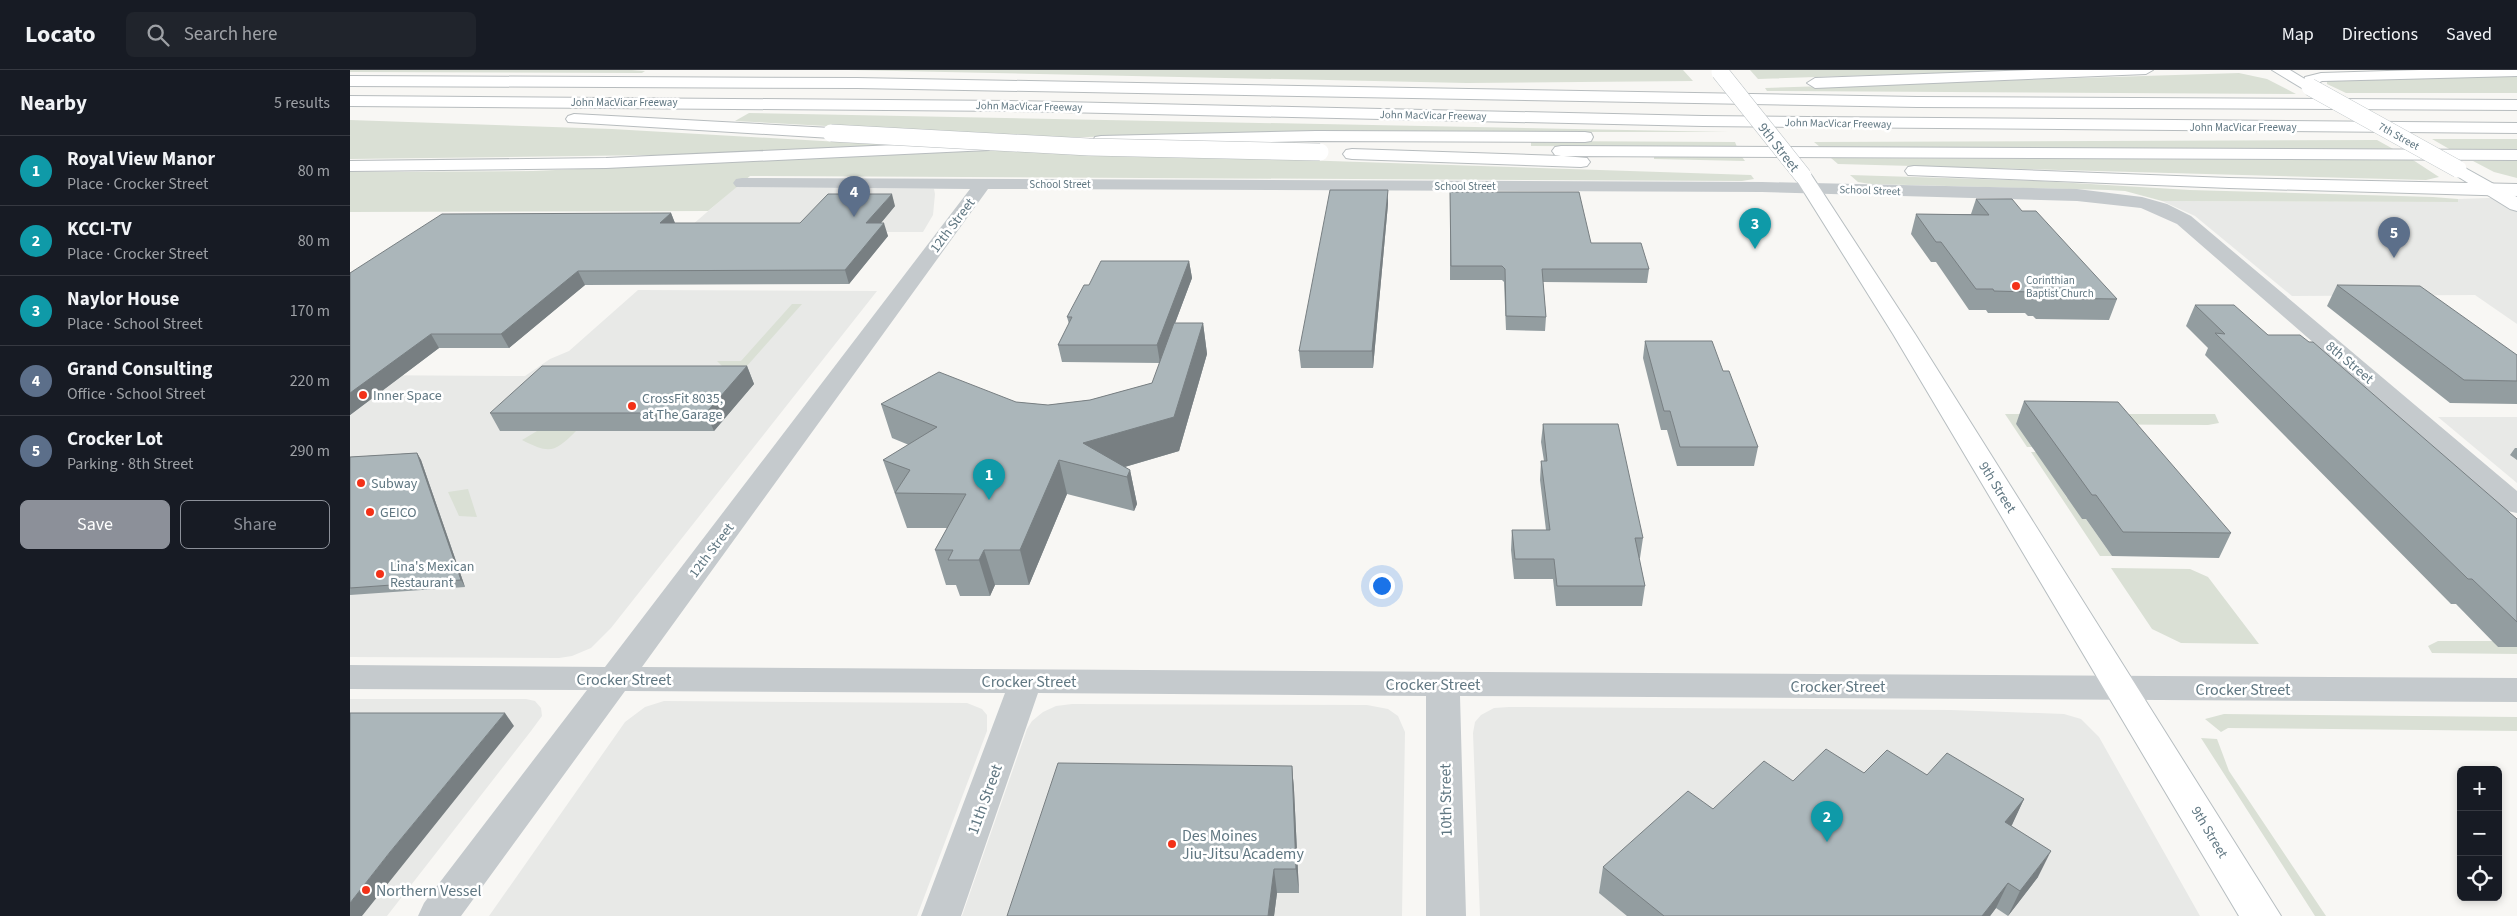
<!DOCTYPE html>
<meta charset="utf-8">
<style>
body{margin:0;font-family:"Source Sans 3",sans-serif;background:#20242c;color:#f1f3f6}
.controls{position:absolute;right:15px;bottom:15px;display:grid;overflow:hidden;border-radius:8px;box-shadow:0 2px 8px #0003}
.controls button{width:45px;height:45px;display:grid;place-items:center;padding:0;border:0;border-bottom:1px solid #363941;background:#171b24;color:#f1f3f6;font:25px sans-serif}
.you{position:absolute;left:1031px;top:515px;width:18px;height:18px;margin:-12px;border:4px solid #fff;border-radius:50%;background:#1a73e8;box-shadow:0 0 0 8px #1a73e833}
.badge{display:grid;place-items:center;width:32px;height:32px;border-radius:50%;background:#8c9099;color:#fff;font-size:16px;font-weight:700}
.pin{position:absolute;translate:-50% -41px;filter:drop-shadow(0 1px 2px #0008)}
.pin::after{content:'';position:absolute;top:26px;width:18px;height:15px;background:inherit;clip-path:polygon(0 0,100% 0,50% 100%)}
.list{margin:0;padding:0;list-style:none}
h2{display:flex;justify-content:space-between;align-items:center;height:65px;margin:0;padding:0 20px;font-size:21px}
h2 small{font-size:16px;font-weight:400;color:#9ea1a6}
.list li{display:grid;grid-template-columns:32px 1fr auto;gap:15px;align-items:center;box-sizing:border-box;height:70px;padding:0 20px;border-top:1px solid #363941}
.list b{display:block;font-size:19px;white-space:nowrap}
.list p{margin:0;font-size:16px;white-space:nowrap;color:#9ea1a6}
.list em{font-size:16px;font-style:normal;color:#9ea1a6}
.actions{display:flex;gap:10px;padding:15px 20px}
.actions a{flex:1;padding:11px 0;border:1px solid #8c9099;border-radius:8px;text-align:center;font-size:18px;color:#8c9099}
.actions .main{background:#8c9099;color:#fff}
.icon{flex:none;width:28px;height:28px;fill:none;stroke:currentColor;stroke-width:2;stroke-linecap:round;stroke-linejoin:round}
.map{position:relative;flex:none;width:2167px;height:846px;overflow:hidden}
header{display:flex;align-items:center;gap:30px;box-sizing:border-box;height:70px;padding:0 25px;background:#171b24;border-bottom:1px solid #363941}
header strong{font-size:24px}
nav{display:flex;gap:28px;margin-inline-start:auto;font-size:18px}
.search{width:350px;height:45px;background:#20242c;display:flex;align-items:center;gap:12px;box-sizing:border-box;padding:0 18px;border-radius:8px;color:#9ea1a6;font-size:19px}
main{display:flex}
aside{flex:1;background:#171b24}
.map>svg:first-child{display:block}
.built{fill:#e8e9e7}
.green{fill:#dae0d5}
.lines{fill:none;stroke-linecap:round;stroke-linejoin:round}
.secondary-casing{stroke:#b7bec1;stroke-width:2}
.highway-casing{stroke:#b7bcbe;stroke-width:2}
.street{fill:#c5cacd;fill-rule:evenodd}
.secondary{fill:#fff;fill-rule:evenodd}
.highway{fill:#fff;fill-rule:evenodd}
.secondary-bridge-casing{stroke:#b7bec1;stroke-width:18;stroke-linecap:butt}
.highway-bridge-casing{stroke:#b7bcbe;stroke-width:18;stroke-linecap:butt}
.secondary-bridge{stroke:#fff;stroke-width:17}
.highway-bridge{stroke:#fff;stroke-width:17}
.wall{fill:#939da0}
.shaded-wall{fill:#787f82}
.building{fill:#abb6ba;stroke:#787f82}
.poi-dot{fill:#f33118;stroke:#fff;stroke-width:2}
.labels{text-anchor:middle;stroke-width:5;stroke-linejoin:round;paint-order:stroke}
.far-street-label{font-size:11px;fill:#607782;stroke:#fff}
.far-poi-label{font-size:11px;fill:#607782;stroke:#fff;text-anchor:start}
.street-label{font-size:14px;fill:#607782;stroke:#fff}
.poi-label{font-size:14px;fill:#607782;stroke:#fff;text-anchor:start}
.near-street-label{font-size:16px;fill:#607782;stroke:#fff}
.near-poi-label{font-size:16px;fill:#607782;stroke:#fff;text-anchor:start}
</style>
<header>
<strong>Locato</strong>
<div class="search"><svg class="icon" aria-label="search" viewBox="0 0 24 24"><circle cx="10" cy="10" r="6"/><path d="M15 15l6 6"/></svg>Search here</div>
<nav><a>Map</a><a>Directions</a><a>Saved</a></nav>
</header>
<main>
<aside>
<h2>Nearby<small>5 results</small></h2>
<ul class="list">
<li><span class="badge" style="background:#0f9aa8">1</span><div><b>Royal View Manor</b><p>Place · Crocker Street</p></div><em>80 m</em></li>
<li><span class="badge" style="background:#0f9aa8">2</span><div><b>KCCI-TV</b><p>Place · Crocker Street</p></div><em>80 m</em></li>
<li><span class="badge" style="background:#0f9aa8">3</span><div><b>Naylor House</b><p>Place · School Street</p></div><em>170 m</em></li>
<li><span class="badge" style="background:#5c6f8a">4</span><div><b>Grand Consulting</b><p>Office · School Street</p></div><em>220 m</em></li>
<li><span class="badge" style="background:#5c6f8a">5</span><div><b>Crocker Lot</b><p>Parking · 8th Street</p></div><em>290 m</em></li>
</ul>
<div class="actions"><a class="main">Save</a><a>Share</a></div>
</aside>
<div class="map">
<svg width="2167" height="846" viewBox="0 0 2167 846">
<rect width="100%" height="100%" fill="#f8f7f4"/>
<path class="built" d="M 386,117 L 579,119 L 584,119 L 585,124 L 583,145 L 573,162 L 334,162 Z
M 2167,127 L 2167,254 L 2125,225 L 1942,226 L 1845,146 L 1812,131 L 2108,132 L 2108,129 Z
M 288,220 L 527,221 L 261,558 L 241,578 L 222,586 L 209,588 L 0,587 L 0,305 L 175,306 L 200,289 L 219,281 Z
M 2088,347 L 2167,347 L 2167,413 Z
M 0,629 L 176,629 L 185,631 L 191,638 L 192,646 L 181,661 L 37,846 L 0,846 Z
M 314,631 L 617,633 L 632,639 L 637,645 L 637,661 L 567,846 L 139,846 L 275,652 L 295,637 Z
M 722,634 L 1017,635 L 1038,639 L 1048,646 L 1055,662 L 1052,846 L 612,846 L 677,659 L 682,651 L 693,642 L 706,636 Z
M 1159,637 L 1601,640 L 1714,644 L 1731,649 L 1749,667 L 1850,846 L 1130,846 L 1123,663 L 1125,652 L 1131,645 L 1144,638 Z"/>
<path class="green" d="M 0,0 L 282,0 L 295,1 L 292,3 L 0,2 Z
M 498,0 L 1333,0 L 1343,11 L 1117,13 Z
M 1400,0 L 1680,0 L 1408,9 Z
M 1889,3 L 1917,9 L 1946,24 L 1417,21 L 1415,18 Z
M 2167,6 L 2167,23 L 1996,23 L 1977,14 L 1977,11 L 1982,11 Z
M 399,43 L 1379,62 L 944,62 L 696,68 L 385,51 Z
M 0,50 L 262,59 L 542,75 L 378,84 L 0,89 Z
M 2082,69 L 2167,69 L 2167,80 L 2101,80 Z
M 2027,70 L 2045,80 L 1470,77 L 1464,72 Z
M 1181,71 L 1385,72 L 1387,77 L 1181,76 Z
M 652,80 L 1401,105 L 1404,109 L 1392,111 L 400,106 L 358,141 L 0,142 L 0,102 L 183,101 Z
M 1304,87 L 1392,87 L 1395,91 L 1304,89 Z
M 1481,88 L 2063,90 L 2089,107 L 2076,110 L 1488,94 Z
M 2123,91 L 2167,91 L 2167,108 L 2144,102 Z
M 1500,105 L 1690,111 L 1840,120 L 2083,127 L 2108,129 L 2108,132 L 1812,131 L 1775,121 L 1758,120 L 1520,114 L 1508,112 Z
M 442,234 L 452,234 L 381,314 L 376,300 L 367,291 L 391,291 Z
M 1655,344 L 1865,344 L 1869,353 L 1858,355 L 1666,354 L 1685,377 L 1677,377 Z
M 187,361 L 226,361 C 204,383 200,384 172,370 Z
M 1681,382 L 1688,382 L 1717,428 L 1720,428 L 1732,449 L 1736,449 L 1762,486 L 1750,486 Z
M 118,419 L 127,447 L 109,446 L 98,422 Z
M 1761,498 L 1840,499 L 1858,507 L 1909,574 L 1831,573 L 1802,559 Z
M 2088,571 L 2143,571 L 2148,577 L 2167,577 L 2167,584 L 2082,583 L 2078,576 Z
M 1874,644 L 2167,647 L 2167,661 L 1878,658 L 1871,662 L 1855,649 Z
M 1851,668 L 1867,669 L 1879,701 L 1976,846 L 1965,846 Z"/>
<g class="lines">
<g class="secondary-casing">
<path id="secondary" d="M 1922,0 L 1940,0 L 1968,17 L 1960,22 L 1955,20 Z
M 2108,94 L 2167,127 L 2167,141 L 2160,139 L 2102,103 L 2099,99 L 2102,95 Z
M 1453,101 L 1459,102 L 1462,106 L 1565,264 L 1931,846 L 1889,846 L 1543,264 L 1444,106 L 1447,102 Z"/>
</g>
<g class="highway-casing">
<path id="highway" d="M 1682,0 L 1803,0 L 1796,4 L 1465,18 L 1457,13 L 1465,8 Z
M 2070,0 L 2167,0 L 2167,6 L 1972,11 L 1968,13 L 1965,20 L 1960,22 L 1952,17 L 1955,7 L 1971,3 Z
M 0,6 L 507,8 L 1567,27 L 2167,30 L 2167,40 L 1567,37 L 507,18 L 0,16 Z
M 0,26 L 661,31 L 1353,46 L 2167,53 L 2167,63 L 1353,56 L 661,41 L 0,36 Z
M 224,44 L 481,58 L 487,59 L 489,63 L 487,67 L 481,68 L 218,52 L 216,49 L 218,46 Z
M 966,61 L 1235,62 L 1241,63 L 1243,67 L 1241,71 L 1235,72 L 966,71 L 751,76 L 745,75 L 743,71 L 745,67 L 751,66 Z
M 633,71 L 639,72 L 642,76 L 639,80 L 256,98 L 0,101 L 0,91 L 256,88 Z
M 1211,76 L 2167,80 L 2167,90 L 1214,86 L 1237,88 L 1240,92 L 1237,96 L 1231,97 L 1002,89 L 996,88 L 993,84 L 996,80 L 1002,79 L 1211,86 L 1205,85 L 1202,81 L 1205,77 Z
M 1564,96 L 1879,108 L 2167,114 L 2167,126 L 1879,118 L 1558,105 L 1555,101 L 1558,97 Z"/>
</g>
<path class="street" d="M 392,108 L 1412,112 L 1727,119 L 1792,127 L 1817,134 L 1841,146 L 2167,421 L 2167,443 L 2157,441 L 1827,154 L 1791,138 L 1727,131 L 1412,122 L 638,119 L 292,597 L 2167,608 L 2167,632 L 1110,626 L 1116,846 L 1076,846 L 1076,626 L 688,623 L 611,846 L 571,846 L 655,623 L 275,621 L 111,846 L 68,846 L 74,833 L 237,620 L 0,619 L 0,595 L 255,597 L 620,119 L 386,117 L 383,113 L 386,109 Z"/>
<use href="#secondary" class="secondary"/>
<use href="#highway" class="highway"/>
<g class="secondary-bridge-casing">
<path id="secondary-bridge" d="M 1370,2 L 1453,106
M 1960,17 L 2108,99"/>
</g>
<g class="highway-bridge-casing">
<path id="highway-bridge" d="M 481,63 L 739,77 L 970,82"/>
</g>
<use href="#secondary-bridge" class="secondary-bridge"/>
<use href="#highway-bridge" class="highway-bridge"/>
</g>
<path class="wall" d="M 1100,122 L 1241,173 L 1299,199 L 1297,213 L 1193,212 L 1196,247 L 1195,261 L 1156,260 L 1154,212 L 1152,210 L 1100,210 Z
M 1626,129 L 1672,141 L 1767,229 L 1759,250 L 1686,249 L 1683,246 L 1678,246 L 1675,243 L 1638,243 L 1636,240 L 1619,240 L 1586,192 L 1581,192 L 1561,164 L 1566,144 L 1621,144 Z
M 1038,134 L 1023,298 L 951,298 L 949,281 Z
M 545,136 L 531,153 L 538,166 L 499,214 L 235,215 L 159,278 L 89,278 L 0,345 L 0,203 L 321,143 L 325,153 L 450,153 Z
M 839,191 L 842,208 L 825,253 L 853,253 L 857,284 L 829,381 L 775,397 L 780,400 L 787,434 L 784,441 L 717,424 L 679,515 L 645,515 L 640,526 L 610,526 L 606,515 L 596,515 L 585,480 L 597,458 L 557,458 L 533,390 L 559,375 L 542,368 L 531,334 L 666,332 L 698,335 L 740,330 L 802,313 L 810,293 L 712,292 L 708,275 L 719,254 L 717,247 L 739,215 Z
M 1987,215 L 2167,285 L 2167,334 L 2100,333 L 1977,236 Z
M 1845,235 L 1918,265 L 2167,449 L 2167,577 L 2148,577 L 2106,534 L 2101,534 L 1855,285 L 1858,278 L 1836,256 Z
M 1295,271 L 1373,301 L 1408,377 L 1404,396 L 1327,396 L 1317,360 L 1311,360 L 1293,288 Z
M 397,296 L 404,314 L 364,361 L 150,361 L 140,343 Z
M 1674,331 L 1881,463 L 1869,488 L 1762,486 L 1736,449 L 1732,449 L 1666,354 Z
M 1193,354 L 1293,468 L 1290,488 L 1289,488 L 1295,516 L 1292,536 L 1206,536 L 1203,509 L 1164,509 L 1161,480 L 1162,460 L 1196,460 L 1190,410 L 1191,391 L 1194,391 L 1191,372 Z
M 2165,378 L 2167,378 L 2167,390 L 2160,385 Z
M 67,383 L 71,390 L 115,517 L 0,525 L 0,387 Z
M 942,696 L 944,720 L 949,823 L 927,823 L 924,846 L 657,846 Z
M 1514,703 L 1674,729 L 1661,756 L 1688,807 L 1658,846 L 1646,838 L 1640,846 L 1277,846 L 1249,823 L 1253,797 L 1363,739 L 1443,711 Z"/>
<path class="shaded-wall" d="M 1038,120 L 1038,134 L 1023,298 L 1022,281 Z
M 542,124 L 545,136 L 520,166 L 516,153 Z
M 321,143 L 326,156 L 310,153 Z
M 534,153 L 538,166 L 499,214 L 495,200 Z
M 839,191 L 842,208 L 810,293 L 807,275 Z
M 228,201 L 235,215 L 159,278 L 151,264 Z
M 853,253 L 857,284 L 829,381 L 757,402 L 733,373 L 824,347 Z
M 81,264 L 89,278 L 0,345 L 0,323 Z
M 397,296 L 404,314 L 364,361 L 356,343 Z
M 67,383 L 71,390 L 115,517 L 111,510 Z
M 709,390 L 717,424 L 679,515 L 670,480 Z
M 780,400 L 787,434 L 784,441 L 777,407 Z
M 634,480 L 645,515 L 640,526 L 629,490 Z
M 155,643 L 164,656 L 12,846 L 0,846 L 0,833 L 40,782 Z
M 942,696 L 944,720 L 949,823 L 946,799 Z
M 1674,729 L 1662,755 L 1643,778 L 1655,752 Z
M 1701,781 L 1688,807 L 1658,846 L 1670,821 Z
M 924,799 L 927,823 L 924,846 L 918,846 Z
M 1658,813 L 1646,838 L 1640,846 L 1632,846 Z"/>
<path class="building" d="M 980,120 L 1038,120 L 1022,281 L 949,281 Z
M 1100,122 L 1229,122 L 1241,173 L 1291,173 L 1299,199 L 1192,199 L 1196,247 L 1156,246 L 1155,199 L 1152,196 L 1101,196 Z
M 478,124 L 542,124 L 516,153 L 534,153 L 495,200 L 228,201 L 151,264 L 81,264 L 0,323 L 0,203 L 92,144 L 321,143 L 310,153 L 450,153 Z
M 1626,129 L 1662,129 L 1672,141 L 1686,141 L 1767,229 L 1693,228 L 1691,225 L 1685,224 L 1682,222 L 1644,221 L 1643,219 L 1626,219 L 1591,172 L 1586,172 L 1566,144 L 1639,145 Z
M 751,191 L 839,191 L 807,275 L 708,275 L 722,247 L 717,247 L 734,215 L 739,215 Z
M 1987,215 L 2070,216 L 2167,285 L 2167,311 L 2114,310 Z
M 1845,235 L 1884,235 L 1918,265 L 1950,265 L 1959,272 L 1963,272 L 2167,449 L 2167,552 L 2122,509 L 2118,509 L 1865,263 L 1875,264 Z
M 824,253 L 853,253 L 824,347 L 733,373 L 780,400 L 777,407 L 709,390 L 670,480 L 634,480 L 629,490 L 598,490 L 603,480 L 585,480 L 616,424 L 545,423 L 560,400 L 533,390 L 587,357 L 531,334 L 589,302 L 666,332 L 698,335 L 740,330 L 802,313 Z
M 1295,271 L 1362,271 L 1373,301 L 1379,301 L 1408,377 L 1330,377 L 1320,341 L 1314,341 Z
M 192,296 L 397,296 L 356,343 L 140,343 Z
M 1674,331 L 1768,332 L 1881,463 L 1773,462 L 1746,425 L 1742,425 Z
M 1193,354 L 1268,354 L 1293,468 L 1285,468 L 1295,516 L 1207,516 L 1204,489 L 1165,489 L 1162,460 L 1200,460 L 1191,391 L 1197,391 Z
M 67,383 L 111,510 L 0,518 L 0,387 Z
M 0,643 L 155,643 L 40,782 L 0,833 Z
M 1476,679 L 1514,703 L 1537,680 L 1577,705 L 1597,683 L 1674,729 L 1655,752 L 1701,781 L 1670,821 L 1658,813 L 1632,846 L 1314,846 L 1253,797 L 1338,721 L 1363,739 L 1414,691 L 1443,711 Z
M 708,693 L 942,696 L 946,799 L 924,799 L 918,846 L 657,846 Z"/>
<g class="poi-dot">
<circle cx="1666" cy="216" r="5"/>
<circle cx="13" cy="325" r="5"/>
<circle cx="282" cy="336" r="5"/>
<circle cx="11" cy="413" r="5"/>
<circle cx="20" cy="442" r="5"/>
<circle cx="30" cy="504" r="5"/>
<circle cx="822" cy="774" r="5"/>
<circle cx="16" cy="820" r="5"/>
</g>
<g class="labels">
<g class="far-street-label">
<text x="274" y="36">John MacVicar Freeway</text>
<text transform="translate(679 36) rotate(1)" y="4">John MacVicar Freeway</text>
<text transform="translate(1083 45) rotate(1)" y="4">John MacVicar Freeway</text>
<text transform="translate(1488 53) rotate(1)" y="4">John MacVicar Freeway</text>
<text x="1893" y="61">John MacVicar Freeway</text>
<text transform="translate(2049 66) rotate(29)" y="4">7th Street</text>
<text x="710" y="118">School Street</text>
<text x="1115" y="120">School Street</text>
<text transform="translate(1520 120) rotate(2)" y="4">School Street</text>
</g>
<g class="far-poi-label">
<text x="1676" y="214">Corinthian<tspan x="1676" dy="13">Baptist Church</tspan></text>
</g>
<g class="street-label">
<text transform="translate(1429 77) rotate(52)" y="5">9th Street</text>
<text transform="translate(602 155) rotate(-53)" y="5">12th Street</text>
<text transform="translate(2000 292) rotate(40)" y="5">8th Street</text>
<text transform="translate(1648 417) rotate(58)" y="5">9th Street</text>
<text transform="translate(361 480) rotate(-53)" y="5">12th Street</text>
<text transform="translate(1860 762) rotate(59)" y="5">9th Street</text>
</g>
<g class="poi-label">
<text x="23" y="330">Inner Space</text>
<text x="292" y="333">CrossFit 8035,<tspan x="292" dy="16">at The Garage</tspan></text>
<text x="21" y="418">Subway</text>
<text x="30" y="447">GEICO</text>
<text x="40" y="501">Lina's Mexican<tspan x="40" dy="16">Restaurant</tspan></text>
</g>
<g class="near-street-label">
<text x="274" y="615">Crocker Street</text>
<text x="679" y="617">Crocker Street</text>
<text x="1083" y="620">Crocker Street</text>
<text x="1488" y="622">Crocker Street</text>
<text x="1893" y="625">Crocker Street</text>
<text transform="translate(634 729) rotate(-70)" y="6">11th Street</text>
<text transform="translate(1095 730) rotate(-91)" y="6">10th Street</text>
</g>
<g class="near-poi-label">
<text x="832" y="771">Des Moines<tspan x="832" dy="18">Jiu-Jitsu Academy</tspan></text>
<text x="26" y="826">Northern Vessel</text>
</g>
</g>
</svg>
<div class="controls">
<button>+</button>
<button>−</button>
<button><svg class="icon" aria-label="locate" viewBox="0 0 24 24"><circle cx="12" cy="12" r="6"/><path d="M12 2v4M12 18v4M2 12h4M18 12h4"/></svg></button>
</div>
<div class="you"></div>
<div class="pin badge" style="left:639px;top:430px;background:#0f9aa8">1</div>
<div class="pin badge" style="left:1477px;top:772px;background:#0f9aa8">2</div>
<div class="pin badge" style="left:1405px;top:179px;background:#0f9aa8">3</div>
<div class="pin badge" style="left:504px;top:147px;background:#5c6f8a">4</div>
<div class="pin badge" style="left:2044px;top:188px;background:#5c6f8a">5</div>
</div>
</main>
